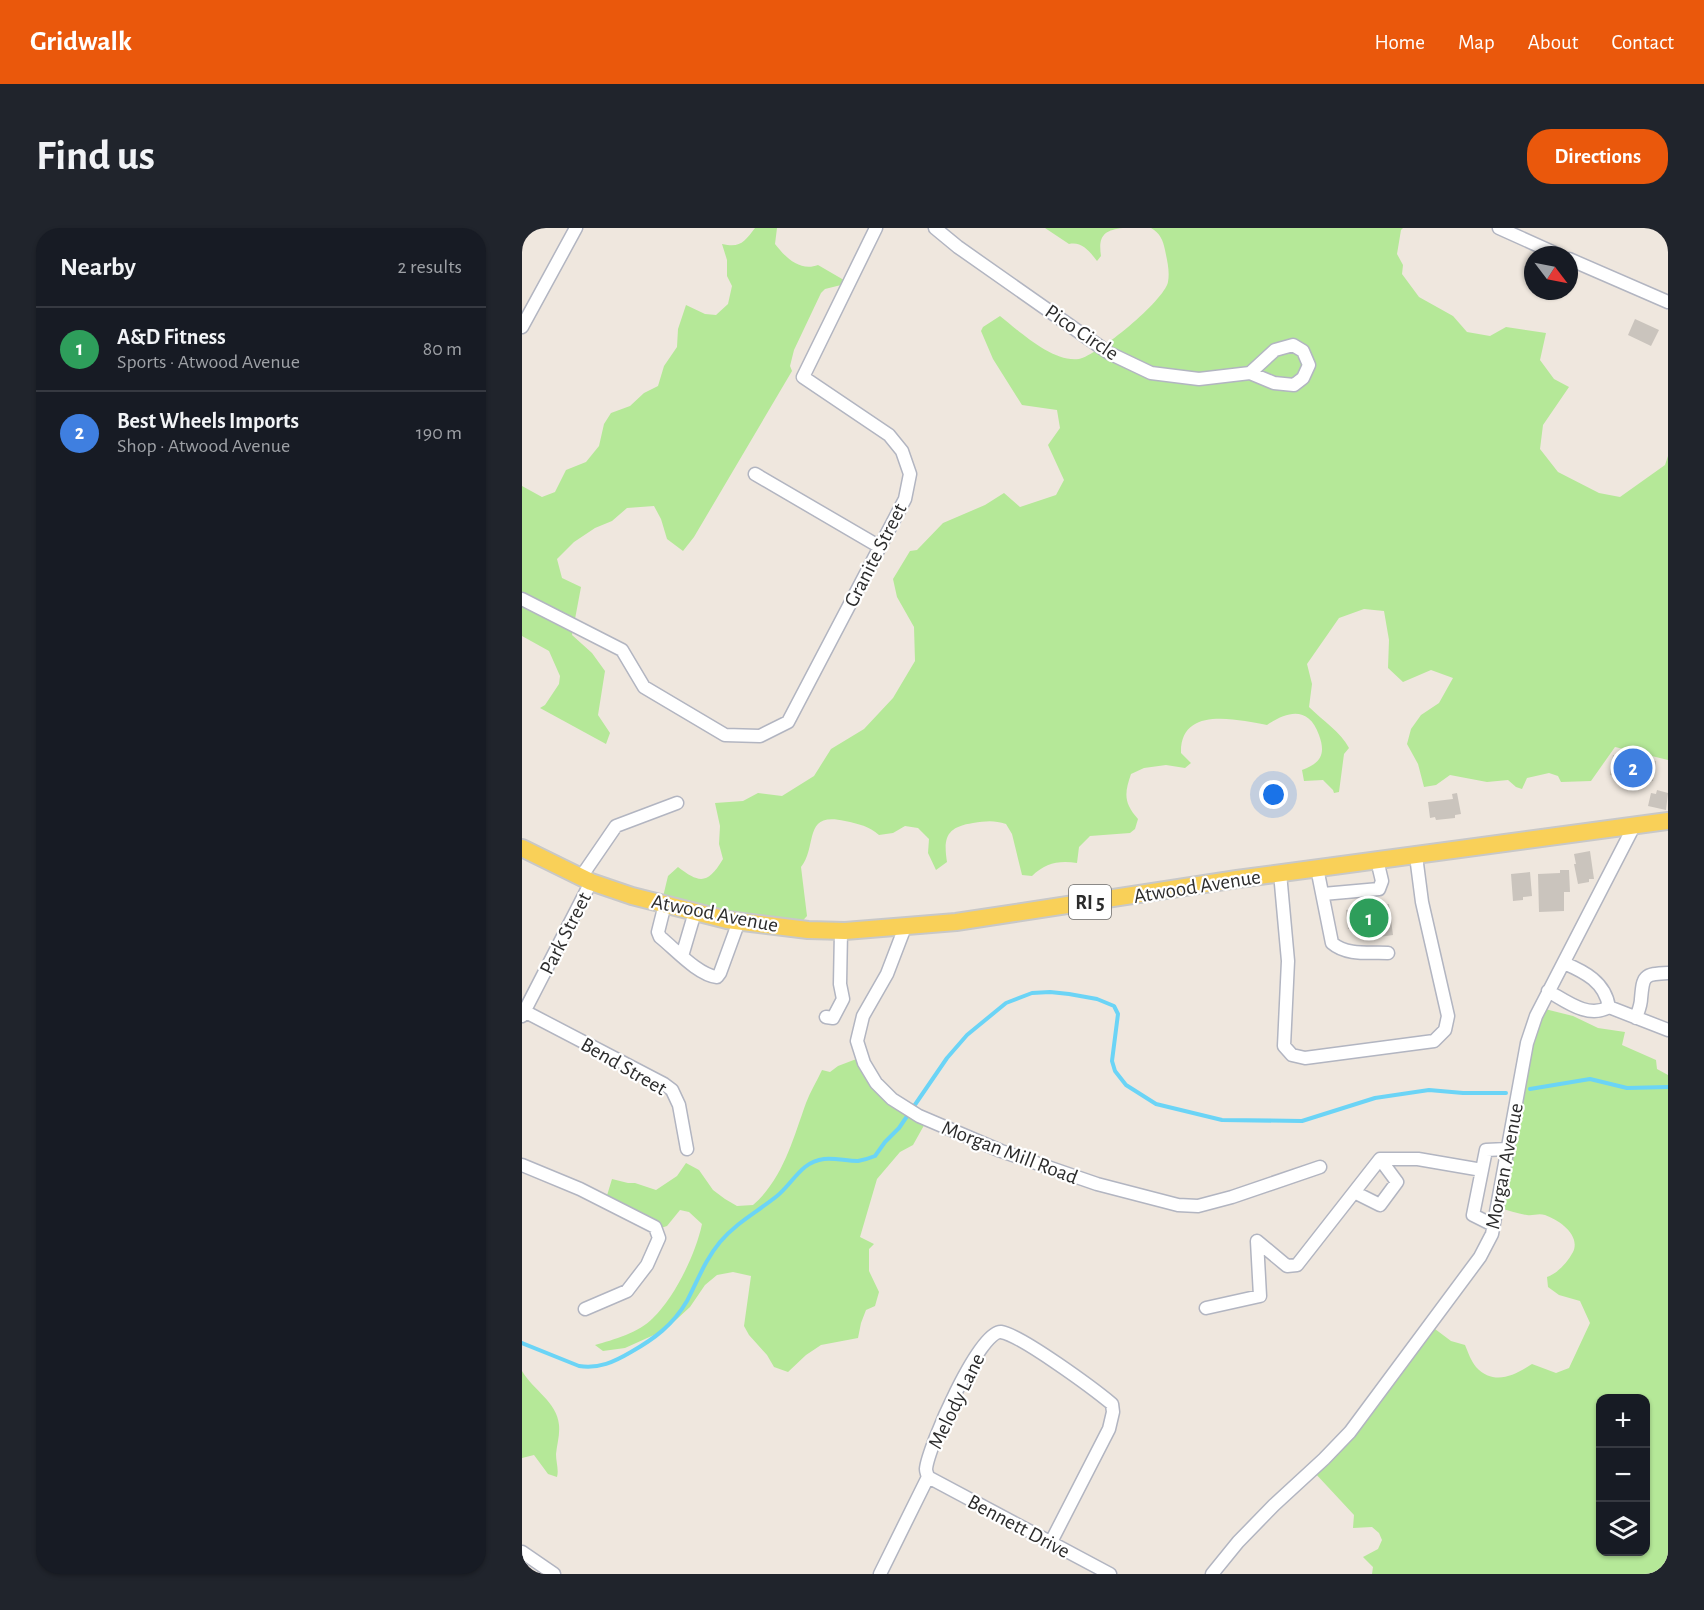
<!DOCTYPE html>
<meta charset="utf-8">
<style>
body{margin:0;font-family:"Alegreya Sans",sans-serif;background:#20242c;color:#f1f3f6}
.controls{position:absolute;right:18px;bottom:18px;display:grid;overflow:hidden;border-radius:12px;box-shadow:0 2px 4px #0004}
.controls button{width:54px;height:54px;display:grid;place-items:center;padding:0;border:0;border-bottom:2px solid #363941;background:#171b24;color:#f1f3f6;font:30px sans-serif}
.compass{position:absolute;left:1002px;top:18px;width:54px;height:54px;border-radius:50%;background:#171b24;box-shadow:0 2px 4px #0004;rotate:122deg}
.you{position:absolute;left:752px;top:567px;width:21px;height:21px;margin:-15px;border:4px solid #fff;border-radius:50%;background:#1a73e8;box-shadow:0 0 0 9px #1a73e833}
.badge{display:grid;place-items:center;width:39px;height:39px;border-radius:50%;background:#ea580c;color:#fff;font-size:20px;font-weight:700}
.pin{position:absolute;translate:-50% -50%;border:3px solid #fff;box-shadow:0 2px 6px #0006}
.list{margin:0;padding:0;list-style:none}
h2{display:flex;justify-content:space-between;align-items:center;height:78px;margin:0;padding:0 24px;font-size:26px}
h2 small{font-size:20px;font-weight:400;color:#9ea1a6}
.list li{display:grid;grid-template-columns:39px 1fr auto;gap:18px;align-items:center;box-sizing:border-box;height:84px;padding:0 24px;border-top:2px solid #363941}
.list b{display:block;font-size:22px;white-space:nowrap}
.list p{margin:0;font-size:20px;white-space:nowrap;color:#9ea1a6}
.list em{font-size:20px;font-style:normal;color:#9ea1a6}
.icon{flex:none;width:33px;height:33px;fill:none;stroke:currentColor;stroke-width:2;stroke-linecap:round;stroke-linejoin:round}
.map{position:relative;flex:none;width:1146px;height:1346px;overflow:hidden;border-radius:24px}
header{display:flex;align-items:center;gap:36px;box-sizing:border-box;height:84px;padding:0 30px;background:#ea580c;color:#fff}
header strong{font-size:28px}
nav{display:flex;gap:33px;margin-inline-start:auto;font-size:21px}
.intro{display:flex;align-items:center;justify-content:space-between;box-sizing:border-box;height:144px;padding:0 36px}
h1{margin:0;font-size:42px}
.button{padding:15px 27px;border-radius:24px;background:#ea580c;color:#fff;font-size:21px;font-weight:700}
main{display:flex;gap:36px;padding:0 36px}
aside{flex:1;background:#171b24;border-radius:24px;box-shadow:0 2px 4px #0004}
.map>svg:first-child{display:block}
.green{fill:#b5e898;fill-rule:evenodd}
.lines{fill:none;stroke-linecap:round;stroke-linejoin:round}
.stream{stroke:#6bd4f6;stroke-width:4}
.building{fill:#cac4bd}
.minor-casing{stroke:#b2b5c1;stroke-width:15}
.major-casing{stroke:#c8c8c8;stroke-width:20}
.minor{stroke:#fff;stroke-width:12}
.major{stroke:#f9d058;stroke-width:16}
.labels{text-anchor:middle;stroke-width:4.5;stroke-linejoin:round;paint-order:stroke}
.shield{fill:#fff;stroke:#6b6b6b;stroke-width:1.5}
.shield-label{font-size:20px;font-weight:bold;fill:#2c2c2c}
.street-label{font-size:21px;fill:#2c2c2c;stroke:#fff}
</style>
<header>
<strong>Gridwalk</strong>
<nav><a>Home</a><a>Map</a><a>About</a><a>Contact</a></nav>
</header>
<div class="intro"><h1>Find us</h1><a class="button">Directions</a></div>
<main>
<aside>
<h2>Nearby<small>2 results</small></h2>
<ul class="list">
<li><span class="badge" style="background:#2e9e5b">1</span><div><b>A&amp;D Fitness</b><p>Sports · Atwood Avenue</p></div><em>80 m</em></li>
<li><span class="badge" style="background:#3f7fe0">2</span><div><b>Best Wheels Imports</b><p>Shop · Atwood Avenue</p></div><em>190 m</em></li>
</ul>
</aside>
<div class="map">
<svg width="1146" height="1346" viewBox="0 0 1146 1346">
<rect width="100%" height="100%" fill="#efe7de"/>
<path class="green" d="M 233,0 L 255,0 L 253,16 C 263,29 278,44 296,37 L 327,55 L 303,61 L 299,65 L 272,122 L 268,138 L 270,143 L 172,309 L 161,323 L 145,311 L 139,291 L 132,278 L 105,280 L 90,293 L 73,300 L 52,314 L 35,331 L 40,350 L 59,359 L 50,407 L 70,425 L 83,443 L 76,487 L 88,505 L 84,516 L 18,480 L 23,477 L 37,456 L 38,448 L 27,423 L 0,408 L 0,258 L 20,269 L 33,264 L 44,242 L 64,234 L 77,218 L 82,196 L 89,185 L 108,178 L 122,165 L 136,158 L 142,138 L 155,119 L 156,101 L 164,77 L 183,86 L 194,87 L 206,76 L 210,58 L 205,48 L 205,32 L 200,16 C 219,20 222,14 233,0 Z
M 523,0 L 601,0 C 582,2 576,8 579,28 L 575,33 C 568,24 560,13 547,16 Z
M 629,0 L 881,0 L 879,2 L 875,26 L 881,37 L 880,46 L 897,69 L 931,88 L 945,104 L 968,108 L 984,99 L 1024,105 L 1018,132 L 1032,151 L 1047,159 L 1021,197 L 1018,221 L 1036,244 L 1077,265 L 1098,269 L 1143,237 L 1146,228 L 1146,532 L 1093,519 L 1069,553 L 1039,554 L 1036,548 L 1027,545 L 1005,550 L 1000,561 L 994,559 L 986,552 L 965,554 L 928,547 L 914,557 L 902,559 L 896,536 L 885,516 L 889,501 L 899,487 L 917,475 L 931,450 L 909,442 L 881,454 L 866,440 L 867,412 L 862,383 L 842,381 L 817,390 L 785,436 L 790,456 L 787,479 C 800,492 819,504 827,520 L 822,526 L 817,564 L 812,565 L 811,562 L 801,552 L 782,553 L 780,542 C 799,535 804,526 797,507 C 787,479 767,482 745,497 C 716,492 658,477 659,525 L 669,535 L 663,540 L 644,537 L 622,540 L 609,546 C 602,566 602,575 616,591 L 613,601 L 608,605 L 568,608 L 557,619 L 555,635 C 537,632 523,635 510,648 L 500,647 L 490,606 L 484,596 C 472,592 464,593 451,595 C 425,599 421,609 425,634 L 414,642 L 406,625 L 407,611 L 396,600 L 383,598 L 371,605 L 357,607 C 347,598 337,596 323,593 C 280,583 296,618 279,639 L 285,688 L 273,701 L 140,673 L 146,648 L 156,639 C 178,656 186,656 201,631 L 197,616 L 198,598 L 193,575 L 221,573 L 236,565 L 260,568 L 292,548 L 309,521 L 342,501 L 371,470 L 393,433 L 392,399 L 375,369 L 371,351 L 388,323 L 395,322 L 421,295 L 463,277 L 482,265 L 498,279 L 534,267 L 542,252 L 526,217 L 538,200 L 535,182 L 500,177 L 471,131 L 459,103 L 461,99 L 478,88 C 497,103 531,135 557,131 C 576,127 642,73 646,54 C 648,43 645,32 643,22 C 641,12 638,5 629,0 Z
M 1023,781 L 1051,788 L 1076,800 L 1103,804 L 1100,817 L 1134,832 L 1135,841 L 1146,847 L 1146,1346 L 850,1346 L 851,1339 L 841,1329 L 856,1321 L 860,1312 L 857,1305 L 850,1299 L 831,1300 L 832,1287 L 792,1244 L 909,1098 L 929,1113 L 943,1117 C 946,1124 949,1133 954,1139 C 972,1158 992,1148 1010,1136 L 1034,1145 L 1047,1140 L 1068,1095 L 1058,1073 L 1037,1067 L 1026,1059 L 1025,1049 C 1036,1045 1045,1035 1051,1024 C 1059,1007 1037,992 1023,987 C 1016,985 1011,988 1005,987 C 996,986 986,982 977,980 L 1005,815 ZM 1078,1170 L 1124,1170 L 1124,1324 L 1078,1324 Z
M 337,830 L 353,854 L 405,892 L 391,917 L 378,924 L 355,951 L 338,1009 L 352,1016 L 347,1021 L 347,1043 L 357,1064 L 353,1078 L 344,1082 L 339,1095 L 336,1110 L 299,1117 L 284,1127 L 266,1144 L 252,1139 L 245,1127 L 227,1107 L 222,1098 L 229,1048 L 211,1044 L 195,1047 L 183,1057 L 168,1079 L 143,1102 L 103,1120 L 81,1123 L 73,1117 C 91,1112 118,1104 131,1090 C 153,1069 174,1025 180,996 L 167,984 L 158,982 L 145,998 L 136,1001 L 83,974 L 90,951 L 106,955 L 113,955 L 134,962 L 155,948 L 164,935 L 177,942 L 191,962 L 203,971 L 215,978 L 231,977 C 261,951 271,911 284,875 C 288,864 295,853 300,842 L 308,844 L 316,838 Z
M 0,1143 C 11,1162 35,1174 37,1197 C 38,1207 35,1216 34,1226 C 34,1234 37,1242 35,1249 L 26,1246 L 12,1227 L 0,1230 Z"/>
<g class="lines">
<path class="stream" d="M 1008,861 L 1068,851 L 1105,860 L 1146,859
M 0,1115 L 57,1138 C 77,1141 92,1134 109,1124 C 132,1111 151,1097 165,1073 C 176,1052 183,1032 198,1014 C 215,994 235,984 255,968 C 265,960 273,947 283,939 C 301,925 317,933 336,933 C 342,932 348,930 353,928 L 363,914 L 377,900 L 425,830 L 445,807 L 484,775 L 510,765 L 528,764 L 547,766 L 575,771 L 592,778 L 596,786 L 590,833 L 593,843 L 604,857 L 634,876 L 700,892 L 780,893 L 853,870 L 907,862 L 941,865 L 984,865"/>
</g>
<path class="building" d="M 1113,91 L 1137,102 L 1129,118 L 1106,107 Z
M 1091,527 L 1134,533 L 1131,553 L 1088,547 Z
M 1135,562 L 1146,565 L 1144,582 L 1126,578 L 1129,565 L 1134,566 Z
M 935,565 L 939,586 L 933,587 L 933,590 L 914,592 L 913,589 L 908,590 L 906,574 L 931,571 L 930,566 Z
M 1068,623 L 1072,651 L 1067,651 L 1067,654 L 1056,656 L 1052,636 L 1054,636 L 1052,626 Z
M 1038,642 L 1047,642 L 1048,664 L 1042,664 L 1042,683 L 1017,684 L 1016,646 L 1038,645 Z
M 1008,644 L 1010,668 L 1001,669 L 1001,672 L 991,673 L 989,646 Z
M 867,676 L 871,707 L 843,711 L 841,699 L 826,701 L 824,682 Z"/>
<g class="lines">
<g class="minor-casing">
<path id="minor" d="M 413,0 L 436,19 L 587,125 L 629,145 L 677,151 L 728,145 L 752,155 L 772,157 L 781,150 L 787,137 L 781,123 L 771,117 L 753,122 L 728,145
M 977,0 L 1037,27
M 1047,31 L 1146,74
M 0,99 L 54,0
M 233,246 L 358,319
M 0,371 L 100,422 L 122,459 L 203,507 L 238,508 L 266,494 L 383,271 L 388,246 L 380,223 L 367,207 L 281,149 L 354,0
M 795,640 L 810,715 C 825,728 848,724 866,725
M 758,645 L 766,733 L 762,818 L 770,827 L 783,830 L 912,813 L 923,802 L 926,788 L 900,674 L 894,628
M 59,649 L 94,598 L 155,575
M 801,666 L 857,661 L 860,653 L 855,632
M 143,676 L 136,704 L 138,709 C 153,721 176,747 195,749 L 198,745 L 217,693
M 383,699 L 365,746 L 341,788 L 335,813 L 342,835 L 354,855 L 370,871 L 397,888 L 479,923 L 575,956 L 656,977 L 676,978 L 710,969 L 798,939
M 160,728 L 173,684
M 1026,763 C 1044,773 1066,791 1087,779 C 1083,754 1063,744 1042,735
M 1087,779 L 1146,802
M 2,783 L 142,856 L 150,862 L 157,877 L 165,921
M 0,788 L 69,654
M 304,789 L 311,790 L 321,771 L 318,756 L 319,703
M 1114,790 C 1116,784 1119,777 1119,771 C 1121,748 1121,746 1146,745
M 0,937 L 58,961 L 133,999 L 137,1010 L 125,1037 L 105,1063 L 63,1081
M 832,964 L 858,977 L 875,954 L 858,931
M 971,997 L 951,987 L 964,922 L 985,921
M 684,1080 L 738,1068 L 735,1013 L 765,1038 L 775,1037 L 858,931 L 896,931 L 960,942
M 406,1249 L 588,1346
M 0,1324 L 32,1346
M 358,1346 L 406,1249 C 405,1245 404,1244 404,1241 C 406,1219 458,1101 479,1104 C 499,1107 572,1161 590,1176 L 591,1184 L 587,1201 L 529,1314
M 690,1346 L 716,1314 L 752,1277 L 802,1231 L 828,1204 L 958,1029 L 970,1006 L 1005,815 L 1014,788 L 1112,598"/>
</g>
<g class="major-casing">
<path id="major" d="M 0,620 L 69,654 L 110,668 L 205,692 L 286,702 L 323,703 L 434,694 L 715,651 L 1146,593"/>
</g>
<use href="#minor" class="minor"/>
<use href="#major" class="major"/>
</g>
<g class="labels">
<rect class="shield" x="547" y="657" width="42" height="34" rx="4.5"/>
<g class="shield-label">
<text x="568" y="681">RI 5</text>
</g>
<g class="street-label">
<text transform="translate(560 104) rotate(34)" y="7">Pico Circle</text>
<text transform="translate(353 327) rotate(-63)" y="7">Granite Street</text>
<text transform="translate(675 658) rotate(-9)" y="7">Atwood Avenue</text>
<text transform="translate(193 685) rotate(11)" y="7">Atwood Avenue</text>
<text transform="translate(43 705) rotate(-63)" y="7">Park Street</text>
<text transform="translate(102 838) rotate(30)" y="7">Bend Street</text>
<text transform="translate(488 924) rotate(21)" y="7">Morgan Mill Road</text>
<text transform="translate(982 938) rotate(-79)" y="7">Morgan Avenue</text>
<text transform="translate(434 1173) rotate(-64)" y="7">Melody Lane</text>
<text transform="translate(497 1298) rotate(28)" y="7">Bennett Drive</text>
</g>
</g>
</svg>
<div class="controls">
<button>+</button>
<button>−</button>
<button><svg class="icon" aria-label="layers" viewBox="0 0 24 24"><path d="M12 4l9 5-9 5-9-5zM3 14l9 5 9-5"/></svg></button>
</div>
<svg class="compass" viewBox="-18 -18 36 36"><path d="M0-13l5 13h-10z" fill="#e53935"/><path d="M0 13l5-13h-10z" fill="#9ea1a6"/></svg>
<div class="you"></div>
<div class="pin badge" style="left:847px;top:690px;background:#2e9e5b">1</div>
<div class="pin badge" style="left:1111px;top:540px;background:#3f7fe0">2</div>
</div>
</main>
